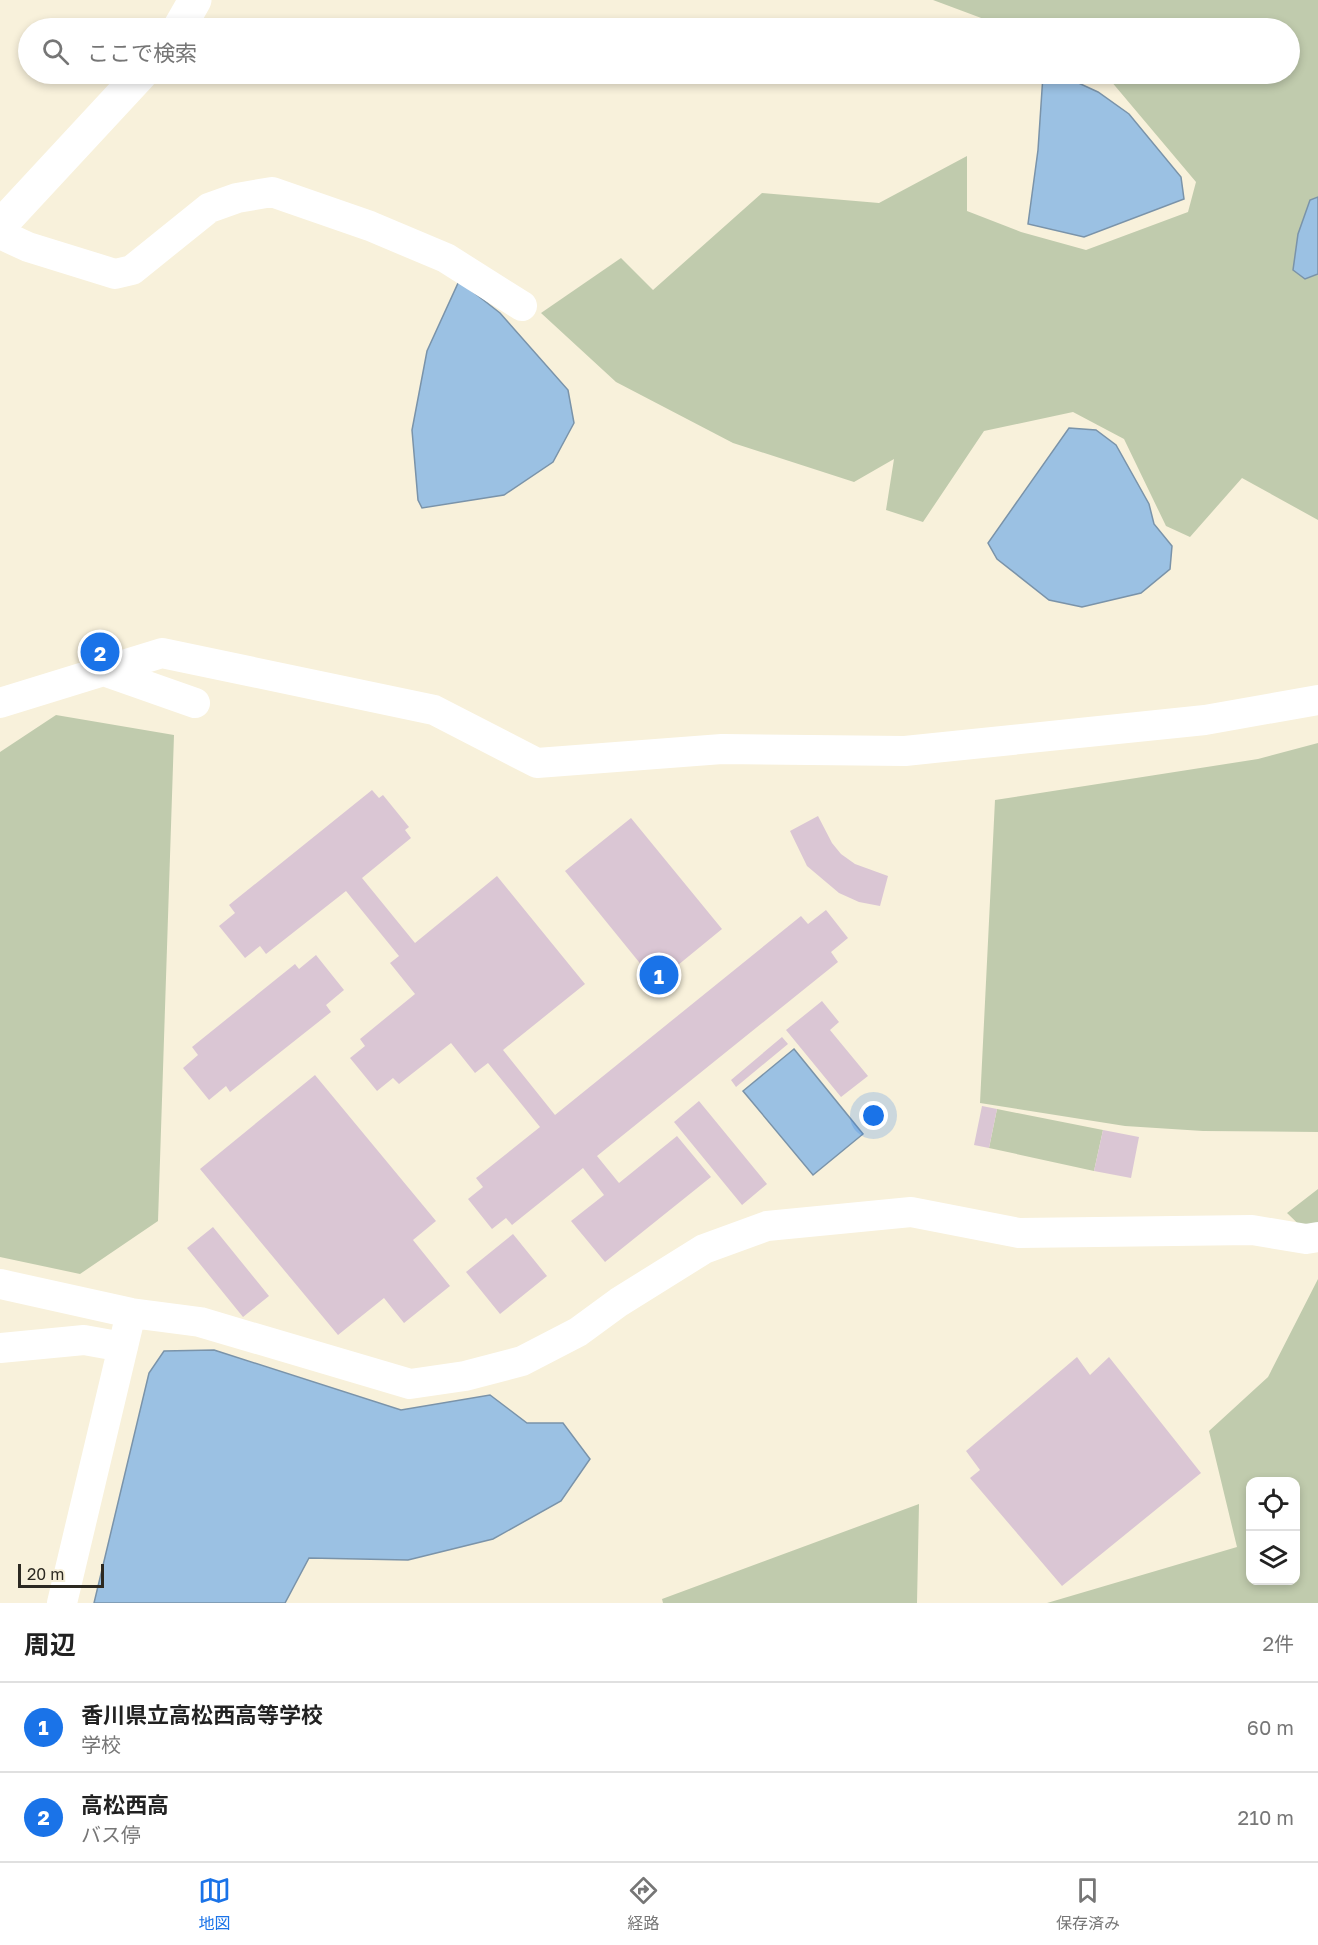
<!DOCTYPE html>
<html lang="ja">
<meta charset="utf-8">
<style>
body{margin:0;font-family:"Golos Text","Noto Sans JP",sans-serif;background:#f2f2f2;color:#222}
.controls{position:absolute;right:18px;bottom:18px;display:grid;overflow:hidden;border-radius:12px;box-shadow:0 3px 9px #0003}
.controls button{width:54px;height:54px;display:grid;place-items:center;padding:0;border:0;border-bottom:2px solid #e0e0e0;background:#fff;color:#222;font:30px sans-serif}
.scale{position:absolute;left:18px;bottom:15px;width:86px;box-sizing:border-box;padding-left:6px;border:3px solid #2c2921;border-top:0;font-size:16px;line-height:21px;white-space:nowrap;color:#2c2921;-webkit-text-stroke:4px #f8f1db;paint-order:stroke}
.you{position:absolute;left:874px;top:1116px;width:21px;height:21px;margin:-15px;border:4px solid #fff;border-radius:50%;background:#1a73e8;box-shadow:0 0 0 9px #1a73e833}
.badge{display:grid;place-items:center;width:39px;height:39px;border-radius:50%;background:#1a73e8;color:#fff;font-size:20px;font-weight:700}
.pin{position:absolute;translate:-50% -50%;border:3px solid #fff;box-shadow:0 2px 6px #0006}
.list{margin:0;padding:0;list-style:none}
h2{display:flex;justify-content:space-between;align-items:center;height:78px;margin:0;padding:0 24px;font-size:26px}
h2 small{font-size:20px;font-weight:400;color:#767676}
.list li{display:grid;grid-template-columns:39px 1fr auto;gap:18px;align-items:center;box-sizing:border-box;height:90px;padding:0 24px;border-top:2px solid #e0e0e0}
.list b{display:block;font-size:22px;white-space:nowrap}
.list p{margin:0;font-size:20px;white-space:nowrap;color:#767676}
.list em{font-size:20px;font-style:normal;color:#767676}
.icon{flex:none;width:33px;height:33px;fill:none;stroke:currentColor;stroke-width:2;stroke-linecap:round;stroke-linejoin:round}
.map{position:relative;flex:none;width:1318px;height:1603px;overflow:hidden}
.search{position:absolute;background:#fff;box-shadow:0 3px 9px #0003;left:18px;right:18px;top:18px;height:66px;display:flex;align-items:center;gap:15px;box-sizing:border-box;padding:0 21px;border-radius:33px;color:#767676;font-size:22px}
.sheet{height:258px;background:#fff}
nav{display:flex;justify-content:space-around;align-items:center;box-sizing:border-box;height:84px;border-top:2px solid #e0e0e0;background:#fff;font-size:16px;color:#767676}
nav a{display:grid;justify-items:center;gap:3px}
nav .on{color:#1a73e8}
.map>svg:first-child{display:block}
.green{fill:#c0cbad;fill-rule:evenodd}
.water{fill:#9bc1e3;stroke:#7a93a9;stroke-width:1.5}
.building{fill:#dac6d4}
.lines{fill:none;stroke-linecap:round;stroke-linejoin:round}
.minor{stroke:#fff;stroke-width:30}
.tertiary{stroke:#fff;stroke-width:33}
</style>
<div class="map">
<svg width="1318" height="1603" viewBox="0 0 1318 1603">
<rect width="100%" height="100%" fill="#f8f1db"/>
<path class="green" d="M 933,0 L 1318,0 L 1318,520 L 1242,478 L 1190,537 L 1166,526 L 1124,439 L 1073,412 L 984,431 L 923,522 L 886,510 L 894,459 L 854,482 L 733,443 L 616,382 L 541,313 L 621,258 L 653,290 L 762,193 L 879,203 L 967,156 L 967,211 L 1021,232 L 1086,250 L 1188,212 L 1196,182 L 1105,74 L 1290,74 L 1290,28 L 1008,28 Z
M 56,715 L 174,735 L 158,1221 L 80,1274 L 0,1257 L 0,752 Z
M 1318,743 L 1318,1132 L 1203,1131 L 1125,1126 L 980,1103 L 995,800 L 1258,759 Z
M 997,1109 L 1103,1130 L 1094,1171 L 989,1148 Z
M 1318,1189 L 1318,1243 L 1287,1213 Z
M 1318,1279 L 1318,1603 L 1047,1603 L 1237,1547 L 1209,1431 L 1268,1377 ZM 1250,1482 L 1296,1482 L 1296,1580 L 1250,1580 Z
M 919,1504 L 917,1603 L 663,1603 L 662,1599 Z"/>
<path class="water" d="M 1046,74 L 1059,74 L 1098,92 L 1129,114 L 1181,177 L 1184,199 L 1084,237 L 1028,224 L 1038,150 L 1043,75 Z
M 1318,197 L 1318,274 L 1305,279 L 1293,270 L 1298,234 L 1310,200 Z
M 459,281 L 500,313 L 568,390 L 574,423 L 553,462 L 504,495 L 422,508 L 418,500 L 412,430 L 427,351 Z
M 1069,428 L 1096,430 L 1116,445 L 1149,504 L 1154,524 L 1172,546 L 1170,569 L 1141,593 L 1082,607 L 1049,600 L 997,559 L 988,543 Z
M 794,1049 L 863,1134 L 813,1175 L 743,1091 Z
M 214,1350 L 401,1410 L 490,1395 L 527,1423 L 563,1423 L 590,1459 L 561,1501 L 493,1539 L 408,1560 L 309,1558 L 285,1603 L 94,1603 L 149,1373 L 164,1351 Z"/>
<path class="building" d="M 372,790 L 379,798 L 383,795 L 409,827 L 405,830 L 411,838 L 362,878 L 415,943 L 497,876 L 585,984 L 503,1050 L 555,1115 L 801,916 L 808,924 L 826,910 L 848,938 L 831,952 L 838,962 L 597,1156 L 619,1183 L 677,1136 L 711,1177 L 605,1262 L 571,1221 L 604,1195 L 583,1168 L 512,1225 L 506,1218 L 492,1229 L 468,1199 L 483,1187 L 476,1178 L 540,1127 L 488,1063 L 475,1073 L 451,1043 L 399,1084 L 393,1078 L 377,1091 L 350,1058 L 365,1046 L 360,1039 L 415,994 L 390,963 L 399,956 L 346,891 L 266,954 L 260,946 L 245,958 L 219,926 L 235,913 L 229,905 Z
M 818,816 L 832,843 L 841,854 L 855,864 L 888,876 L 880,906 L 859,902 L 839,893 L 807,866 L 790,831 Z
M 631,818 L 722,929 L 656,983 L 565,871 Z
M 316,955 L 344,990 L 326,1005 L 331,1012 L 230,1092 L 226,1086 L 209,1100 L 183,1068 L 198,1055 L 192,1047 L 295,964 L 299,969 Z
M 822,1001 L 839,1022 L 830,1030 L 868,1076 L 841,1097 L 786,1030 Z
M 782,1037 L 788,1044 L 736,1087 L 731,1080 Z
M 315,1075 L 436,1221 L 413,1240 L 450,1286 L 404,1323 L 384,1298 L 338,1335 L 200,1169 Z
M 699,1101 L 767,1184 L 742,1205 L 674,1122 Z
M 982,1106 L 997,1109 L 989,1148 L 974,1145 Z
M 1103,1130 L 1139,1137 L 1131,1178 L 1094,1171 Z
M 213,1227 L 269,1296 L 243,1317 L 187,1248 Z
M 513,1234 L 547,1276 L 500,1314 L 466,1272 Z
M 1077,1357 L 1090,1375 L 1109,1357 L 1201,1473 L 1062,1586 L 970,1478 L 980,1470 L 966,1451 Z"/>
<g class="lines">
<path class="minor" d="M 0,234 L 28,247 L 115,274 L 132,270 L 209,208 L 237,198 L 272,192 L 370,226 L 446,258 L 522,306
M 104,671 L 195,703
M 0,703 L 162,653 L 434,710 L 537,763 L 722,749 L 905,751 L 1205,720 L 1318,700
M 0,1284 L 131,1313 L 200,1322 L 410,1384 L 465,1376 L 522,1361 L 578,1332 L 619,1302 L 704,1249 L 767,1226 L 911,1212 L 1019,1233 L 1252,1230 L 1306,1239 L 1318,1237
M 0,1348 L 84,1340 L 123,1347
M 62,1603 L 131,1313"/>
<path class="tertiary" d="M 179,28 L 195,0
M 0,226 L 141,74"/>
</g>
</svg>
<div class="controls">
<button><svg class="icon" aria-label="locate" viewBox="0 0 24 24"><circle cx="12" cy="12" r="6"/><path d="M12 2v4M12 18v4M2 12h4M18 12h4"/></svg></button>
<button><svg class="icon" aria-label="layers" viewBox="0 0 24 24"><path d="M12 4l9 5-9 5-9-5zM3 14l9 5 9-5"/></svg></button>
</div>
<div class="scale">20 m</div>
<div class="you"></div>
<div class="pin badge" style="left:659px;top:975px">1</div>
<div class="pin badge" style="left:100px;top:652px">2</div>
<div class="search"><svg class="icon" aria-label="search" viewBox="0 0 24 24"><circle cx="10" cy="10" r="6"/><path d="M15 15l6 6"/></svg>ここで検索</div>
</div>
<section class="sheet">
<h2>周辺<small>2件</small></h2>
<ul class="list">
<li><span class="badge">1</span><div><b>香川県立高松西高等学校</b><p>学校</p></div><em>60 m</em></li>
<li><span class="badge">2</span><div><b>高松西高</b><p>バス停</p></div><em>210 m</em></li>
</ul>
</section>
<nav>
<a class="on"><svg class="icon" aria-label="map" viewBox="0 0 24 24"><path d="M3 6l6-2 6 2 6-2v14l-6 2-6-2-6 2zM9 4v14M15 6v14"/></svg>地図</a>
<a><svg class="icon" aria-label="directions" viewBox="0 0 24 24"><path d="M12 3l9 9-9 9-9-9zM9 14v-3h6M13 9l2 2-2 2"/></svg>経路</a>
<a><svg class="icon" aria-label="saved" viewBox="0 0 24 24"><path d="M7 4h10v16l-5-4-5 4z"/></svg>保存済み</a>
</nav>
